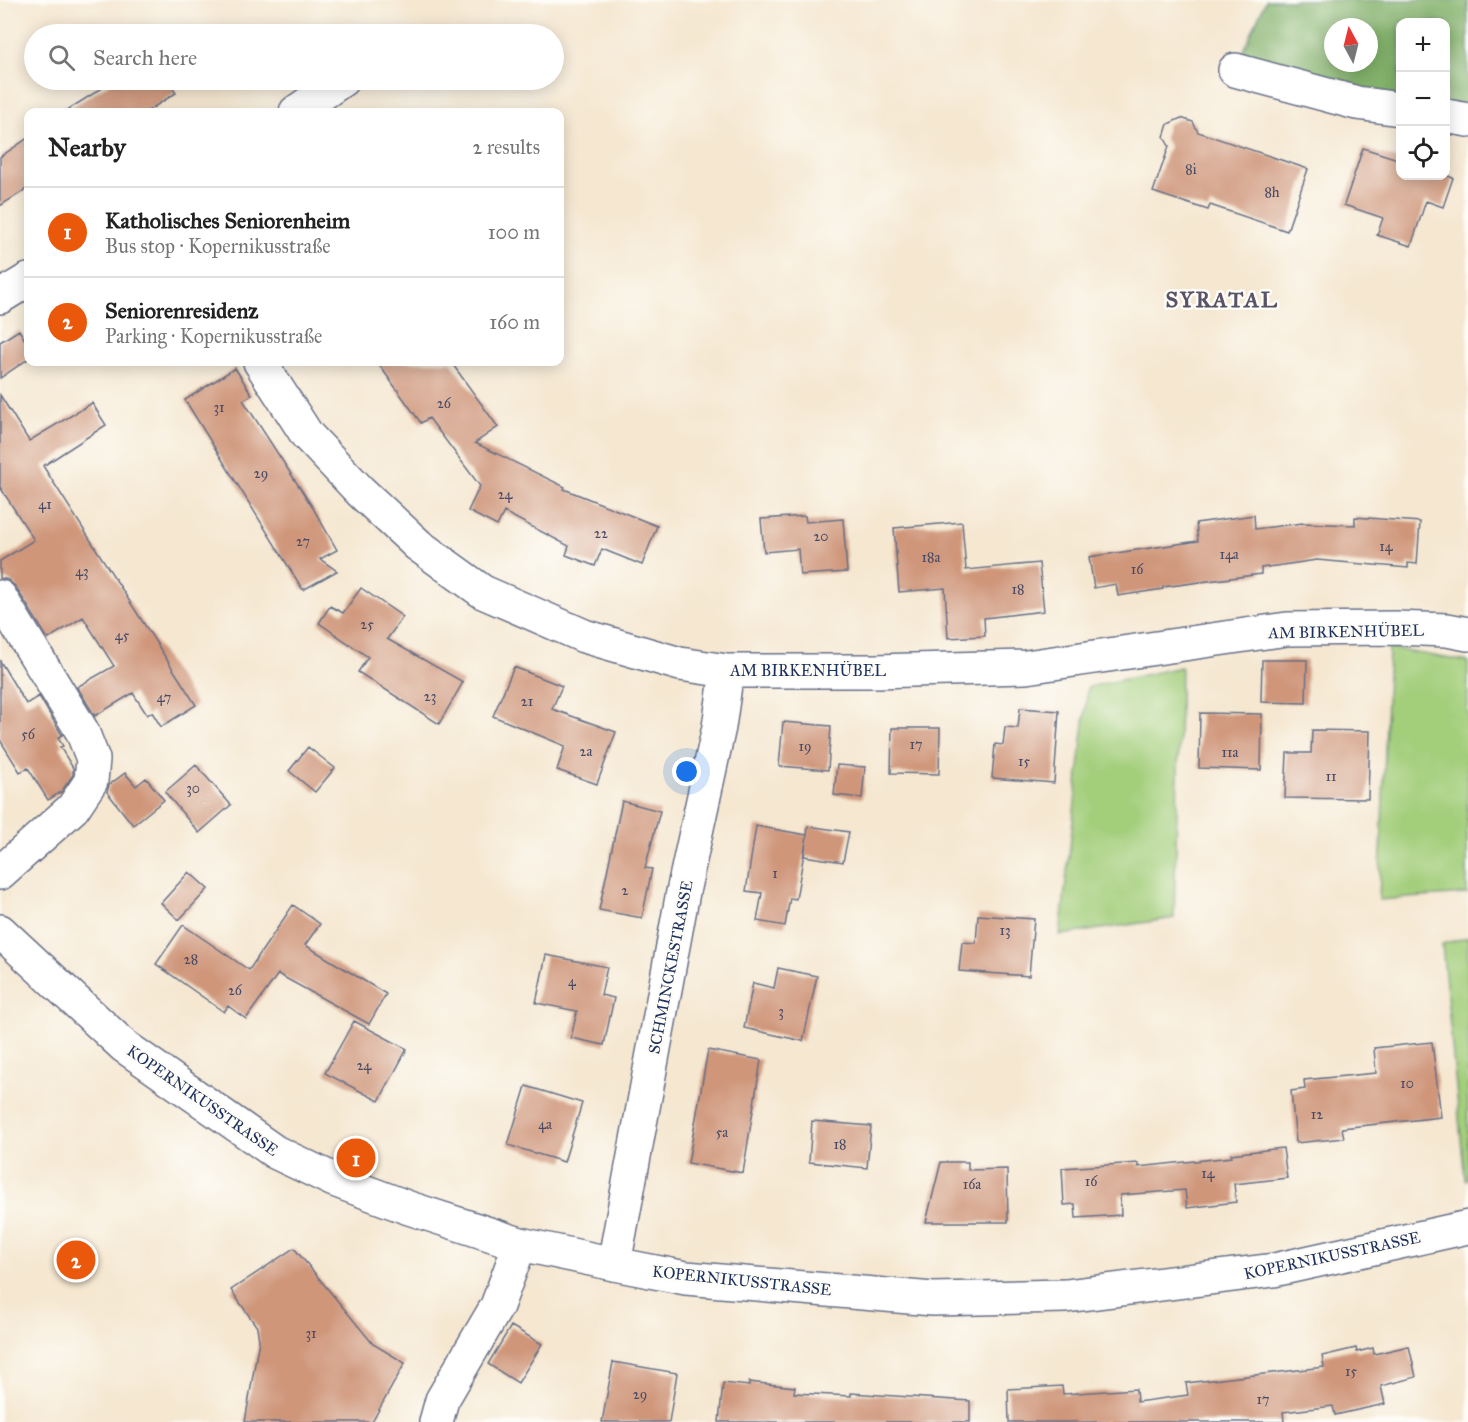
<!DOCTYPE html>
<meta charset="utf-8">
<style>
body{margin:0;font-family:"IM FELL Great Primer",serif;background:#f6f6f6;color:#222}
.controls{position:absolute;right:18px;top:18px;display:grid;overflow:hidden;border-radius:12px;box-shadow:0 3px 15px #0003}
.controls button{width:54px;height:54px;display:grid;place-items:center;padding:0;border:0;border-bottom:2px solid #e0e0e0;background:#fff;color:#222;font:30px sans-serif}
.compass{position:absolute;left:1324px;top:18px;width:54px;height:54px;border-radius:50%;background:#fff;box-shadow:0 3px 15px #0003;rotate:353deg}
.you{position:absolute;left:687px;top:772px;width:21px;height:21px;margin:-15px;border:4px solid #fff;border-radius:50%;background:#1a73e8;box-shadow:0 0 0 9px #1a73e833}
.badge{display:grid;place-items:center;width:39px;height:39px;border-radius:50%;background:#ea580c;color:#fff;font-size:20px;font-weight:700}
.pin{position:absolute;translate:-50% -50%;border:3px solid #fff;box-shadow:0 2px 6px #0006}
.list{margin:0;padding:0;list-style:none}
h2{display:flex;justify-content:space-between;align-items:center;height:78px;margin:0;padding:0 24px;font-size:26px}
h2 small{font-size:20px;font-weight:400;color:#767676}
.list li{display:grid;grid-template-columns:39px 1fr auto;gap:18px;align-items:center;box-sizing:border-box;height:90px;padding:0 24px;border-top:2px solid #e0e0e0}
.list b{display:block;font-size:22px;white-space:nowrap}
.list p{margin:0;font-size:20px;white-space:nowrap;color:#767676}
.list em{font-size:20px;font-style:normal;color:#767676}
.icon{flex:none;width:33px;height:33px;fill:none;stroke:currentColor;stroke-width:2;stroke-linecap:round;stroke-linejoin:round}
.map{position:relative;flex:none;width:1468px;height:1422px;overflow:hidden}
.search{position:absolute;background:#fff;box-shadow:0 3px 15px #0003;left:24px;top:24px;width:540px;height:66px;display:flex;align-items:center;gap:15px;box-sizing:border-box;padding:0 21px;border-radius:33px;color:#767676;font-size:22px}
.panel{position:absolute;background:#fff;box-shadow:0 3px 15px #0003;left:24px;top:108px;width:540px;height:258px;border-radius:12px}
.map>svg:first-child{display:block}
.green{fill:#a3ce7a;stroke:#5f7e6c;stroke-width:1.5}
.forest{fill:#82b16a;stroke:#4e7064;stroke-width:1.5;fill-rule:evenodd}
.building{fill:#cf967a}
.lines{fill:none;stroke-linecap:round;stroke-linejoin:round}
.street-casing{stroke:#676f86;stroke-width:36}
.secondary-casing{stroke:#676f86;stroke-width:36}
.street{stroke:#fff;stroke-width:33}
.secondary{stroke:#fff;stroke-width:33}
.labels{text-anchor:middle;stroke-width:5;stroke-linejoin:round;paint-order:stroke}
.number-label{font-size:14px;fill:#484965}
.street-label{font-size:16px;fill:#1b2f5e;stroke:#fdfcf7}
.district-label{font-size:22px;font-weight:bold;letter-spacing:1.5px;fill:#5a5368;stroke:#fdfcf7}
</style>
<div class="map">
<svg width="1468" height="1422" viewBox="0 0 1468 1422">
<rect width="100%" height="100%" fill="#fdfcf7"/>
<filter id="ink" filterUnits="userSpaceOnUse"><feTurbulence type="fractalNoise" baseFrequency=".0167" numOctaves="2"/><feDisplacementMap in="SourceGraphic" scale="12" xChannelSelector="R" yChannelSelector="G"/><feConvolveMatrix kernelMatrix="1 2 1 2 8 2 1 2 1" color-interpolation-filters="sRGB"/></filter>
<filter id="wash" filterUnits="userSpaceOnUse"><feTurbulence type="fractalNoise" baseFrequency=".008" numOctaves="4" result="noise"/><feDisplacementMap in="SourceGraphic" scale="24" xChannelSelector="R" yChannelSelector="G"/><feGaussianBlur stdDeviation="1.35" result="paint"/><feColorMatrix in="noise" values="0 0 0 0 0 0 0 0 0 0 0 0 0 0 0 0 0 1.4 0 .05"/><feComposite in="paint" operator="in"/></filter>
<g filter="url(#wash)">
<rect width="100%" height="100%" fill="#f5e7d0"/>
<path class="green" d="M 1389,648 L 1468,662 L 1467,894 L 1379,900 Z
M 1181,667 L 1174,918 L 1060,935 L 1088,687 Z
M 1468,937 L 1468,1179 L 1465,1180 L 1442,944 Z"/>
<path class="forest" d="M 1266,0 L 1468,0 L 1468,120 L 1446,116 L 1446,22 L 1400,22 L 1400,109 L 1235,70 ZM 1333,27 L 1369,27 L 1369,63 L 1333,63 Z"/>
<g id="blocks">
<path class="building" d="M 115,80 L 167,80 L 176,93 L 146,112 L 64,112 Z
M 1181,118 L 1193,122 L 1198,132 L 1308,169 L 1287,231 L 1210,205 L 1208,210 L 1153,192 L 1169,146 L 1164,137 L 1168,124 Z
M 28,138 L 28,188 L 0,206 L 0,157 Z
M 1363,148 L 1401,160 L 1401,176 L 1446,175 L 1453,178 L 1443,207 L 1426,201 L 1411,246 L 1377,235 L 1383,218 L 1344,205 Z
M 19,330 L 28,345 L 28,359 L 0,378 L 0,342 Z
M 377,362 L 451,362 L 498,427 L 475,443 L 565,487 L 564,489 L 657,526 L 642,565 L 602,549 L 595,566 L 566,555 L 569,546 L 504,512 L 497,526 L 468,511 L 480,486 L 429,418 L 421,423 Z
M 235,368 L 252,395 L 243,400 L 313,508 L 337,550 L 320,559 L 337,571 L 303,590 L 185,400 Z
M 0,395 L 29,441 L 92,403 L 106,425 L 43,466 L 196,705 L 161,727 L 152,712 L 147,715 L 133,693 L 95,716 L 77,687 L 114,666 L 83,617 L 48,639 L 16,587 L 8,580 L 0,578 L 0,561 L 34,540 L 0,487 Z
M 1254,515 L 1255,529 L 1303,523 L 1355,525 L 1355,517 L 1420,522 L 1417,564 L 1408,563 L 1408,568 L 1317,560 L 1261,568 L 1261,574 L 1163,587 L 1163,589 L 1118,596 L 1116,584 L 1094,588 L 1089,557 L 1198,541 L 1196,523 Z
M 805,516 L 806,522 L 843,519 L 847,572 L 800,575 L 798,549 L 764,552 L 761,519 Z
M 962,522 L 966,570 L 1039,563 L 1044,611 L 984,618 L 985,636 L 948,638 L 945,588 L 899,592 L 894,528 Z
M 361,588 L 403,617 L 387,639 L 463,682 L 439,724 L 358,672 L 368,657 L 319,623 L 330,606 L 343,613 Z
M 1262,660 L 1307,660 L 1306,703 L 1261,702 Z
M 0,661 L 26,704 L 39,696 L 62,735 L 58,738 L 63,746 L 60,747 L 73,768 L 73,775 L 61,792 L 48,800 L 28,768 L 20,772 L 0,740 Z
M 514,667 L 562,686 L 552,709 L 616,732 L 597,784 L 557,770 L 565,746 L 493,716 Z
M 1020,708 L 1059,711 L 1054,783 L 992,778 L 995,744 L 1003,745 L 1005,727 L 1018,728 Z
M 1200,713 L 1262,714 L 1261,770 L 1199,768 Z
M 783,722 L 831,726 L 828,770 L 779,766 Z
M 892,728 L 940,728 L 939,774 L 891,773 Z
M 1312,730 L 1370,731 L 1368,799 L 1285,798 L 1287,753 L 1311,753 Z
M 308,747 L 335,768 L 315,792 L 289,771 Z
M 196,765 L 231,805 L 199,833 L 165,792 Z
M 837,765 L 865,767 L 862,798 L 834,795 Z
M 125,773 L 136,786 L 146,778 L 164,800 L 133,825 L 107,792 L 109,785 Z
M 622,801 L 660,811 L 645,868 L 652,869 L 642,918 L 599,910 Z
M 756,826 L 807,835 L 808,826 L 849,832 L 843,862 L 804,856 L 807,836 L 796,899 L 790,898 L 785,926 L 757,921 L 762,893 L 746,891 Z
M 189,872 L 208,889 L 179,920 L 161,903 Z
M 293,905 L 320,924 L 305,945 L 386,994 L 369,1024 L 278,974 L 246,1019 L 228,1006 L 224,1012 L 156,964 L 183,925 L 249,970 Z
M 978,915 L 1034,919 L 1029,976 L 959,971 L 962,942 L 976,943 Z
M 546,955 L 607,967 L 601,995 L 614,998 L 604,1045 L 571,1038 L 577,1011 L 536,1003 Z
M 778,968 L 817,976 L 803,1041 L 744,1028 L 753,983 L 774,988 Z
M 354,1021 L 407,1049 L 379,1101 L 325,1073 Z
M 1432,1042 L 1441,1117 L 1342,1128 L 1344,1138 L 1296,1143 L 1291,1091 L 1305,1089 L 1304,1080 L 1376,1073 L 1374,1048 Z
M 708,1050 L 761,1060 L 743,1173 L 688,1163 Z
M 526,1086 L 582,1103 L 564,1162 L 508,1145 Z
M 812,1121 L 871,1126 L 867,1168 L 809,1162 Z
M 1283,1148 L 1287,1178 L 1234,1184 L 1236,1202 L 1187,1208 L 1185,1190 L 1120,1195 L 1121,1215 L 1076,1218 L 1075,1204 L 1064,1205 L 1062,1168 L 1138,1163 L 1138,1167 L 1232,1157 L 1231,1154 Z
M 941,1162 L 968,1162 L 968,1170 L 1007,1169 L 1008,1222 L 926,1222 Z
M 294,1248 L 373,1344 L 405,1363 L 372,1422 L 245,1422 L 259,1340 L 257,1327 L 231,1290 Z
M 511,1326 L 542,1344 L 518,1383 L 488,1364 Z
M 1409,1346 L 1416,1377 L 1381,1386 L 1385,1404 L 1335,1415 L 1333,1406 L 1283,1412 L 1284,1422 L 1009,1422 L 1008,1389 L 1062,1386 L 1063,1394 L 1136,1389 L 1137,1402 L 1188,1395 L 1186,1383 L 1324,1367 L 1322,1356 L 1356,1348 L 1357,1352 L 1373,1348 L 1374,1354 Z
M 613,1362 L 677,1373 L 669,1422 L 602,1422 Z
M 749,1382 L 795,1387 L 794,1393 L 851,1396 L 851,1393 L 970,1401 L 970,1422 L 719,1422 L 723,1383 L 749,1386 Z"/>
</g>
</g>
<g filter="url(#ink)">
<use href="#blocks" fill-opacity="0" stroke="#676f86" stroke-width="1.5"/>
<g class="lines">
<g class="street-casing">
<path id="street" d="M 1235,70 L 1357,103 L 1400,109
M 296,112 L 342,80
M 1446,116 L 1468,120
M 0,297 L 28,280
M 260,362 L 307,435 L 360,491 L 418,545 L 483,592 L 584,636 L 680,664 L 727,671 L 875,671 L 1026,667 L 1287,629 L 1396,628 L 1447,630 L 1468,634
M 0,597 L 82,731 L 93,759 L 91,781 L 73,808 L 0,873
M 614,1264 L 683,892 L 719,727 L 727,671
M 436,1422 L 442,1400 L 497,1306 L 520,1244"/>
</g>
<g class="secondary-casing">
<path id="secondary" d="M 0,931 L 124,1046 L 275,1152 L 334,1180 L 409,1208 L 520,1244 L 614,1264 L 686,1278 L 933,1299 L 1066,1296 L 1274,1270 L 1468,1227"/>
</g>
<use href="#street" class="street"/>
<use href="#secondary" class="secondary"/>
</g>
</g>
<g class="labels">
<g class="number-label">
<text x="1191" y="174">8i</text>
<text x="1272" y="197">8h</text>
<text x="444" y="408">26</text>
<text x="219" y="412">31</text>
<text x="261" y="478">29</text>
<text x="505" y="499">24</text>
<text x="45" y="509">41</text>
<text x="601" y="538">22</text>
<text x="821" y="541">20</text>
<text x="303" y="546">27</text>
<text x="1386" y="551">14</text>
<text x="1229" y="559">14a</text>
<text x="931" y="562">18a</text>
<text x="1137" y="574">16</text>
<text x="82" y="576">43</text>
<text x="1018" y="594">18</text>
<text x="367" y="629">25</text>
<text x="122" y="640">45</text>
<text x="430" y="701">23</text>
<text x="164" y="702">47</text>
<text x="527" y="706">21</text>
<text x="28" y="739">56</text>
<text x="916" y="749">17</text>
<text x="805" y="751">19</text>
<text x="586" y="756">2a</text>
<text x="1230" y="757">11a</text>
<text x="1024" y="766">15</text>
<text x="1331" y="781">11</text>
<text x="193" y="793">30</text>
<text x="775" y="878">1</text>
<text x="625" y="895">2</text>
<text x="1005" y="935">13</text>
<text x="191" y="964">28</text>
<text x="572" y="986">4</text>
<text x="235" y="995">26</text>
<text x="781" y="1016">3</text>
<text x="364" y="1070">24</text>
<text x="1407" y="1088">10</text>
<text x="1317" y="1119">12</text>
<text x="545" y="1129">4a</text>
<text x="722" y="1137">5a</text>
<text x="840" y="1149">18</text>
<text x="1208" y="1178">14</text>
<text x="1091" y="1186">16</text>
<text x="972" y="1189">16a</text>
<text x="311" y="1338">31</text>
<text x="1351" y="1376">15</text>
<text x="640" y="1399">29</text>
<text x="1263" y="1404">17</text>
</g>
<g class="street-label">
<text transform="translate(1346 631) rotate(-1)" y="6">AM BIRKENHÜBEL</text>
<text x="808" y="676">AM BIRKENHÜBEL</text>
<text transform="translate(670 967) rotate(-79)" y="6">SCHMINCKESTRASSE</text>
<text transform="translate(203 1100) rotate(35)" y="6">KOPERNIKUSSTRASSE</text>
<text transform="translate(1332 1255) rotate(-12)" y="6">KOPERNIKUSSTRASSE</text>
<text transform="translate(742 1280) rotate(6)" y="6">KOPERNIKUSSTRASSE</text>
</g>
<g class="district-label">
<text x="1222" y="307">SYRATAL</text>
</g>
</g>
</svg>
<div class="controls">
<button>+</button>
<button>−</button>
<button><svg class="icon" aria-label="locate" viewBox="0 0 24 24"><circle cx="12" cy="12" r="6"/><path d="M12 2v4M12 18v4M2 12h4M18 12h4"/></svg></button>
</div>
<svg class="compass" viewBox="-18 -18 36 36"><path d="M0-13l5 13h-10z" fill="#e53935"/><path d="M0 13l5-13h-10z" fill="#767676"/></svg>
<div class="you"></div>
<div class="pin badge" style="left:356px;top:1158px">1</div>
<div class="pin badge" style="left:76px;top:1260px">2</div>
<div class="search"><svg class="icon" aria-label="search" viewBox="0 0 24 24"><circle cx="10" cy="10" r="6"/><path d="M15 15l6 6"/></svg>Search here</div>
<section class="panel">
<h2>Nearby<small>2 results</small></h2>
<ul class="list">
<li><span class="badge">1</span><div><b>Katholisches Seniorenheim</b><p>Bus stop · Kopernikusstraße</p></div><em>100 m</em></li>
<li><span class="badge">2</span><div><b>Seniorenresidenz</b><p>Parking · Kopernikusstraße</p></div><em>160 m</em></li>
</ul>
</section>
</div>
